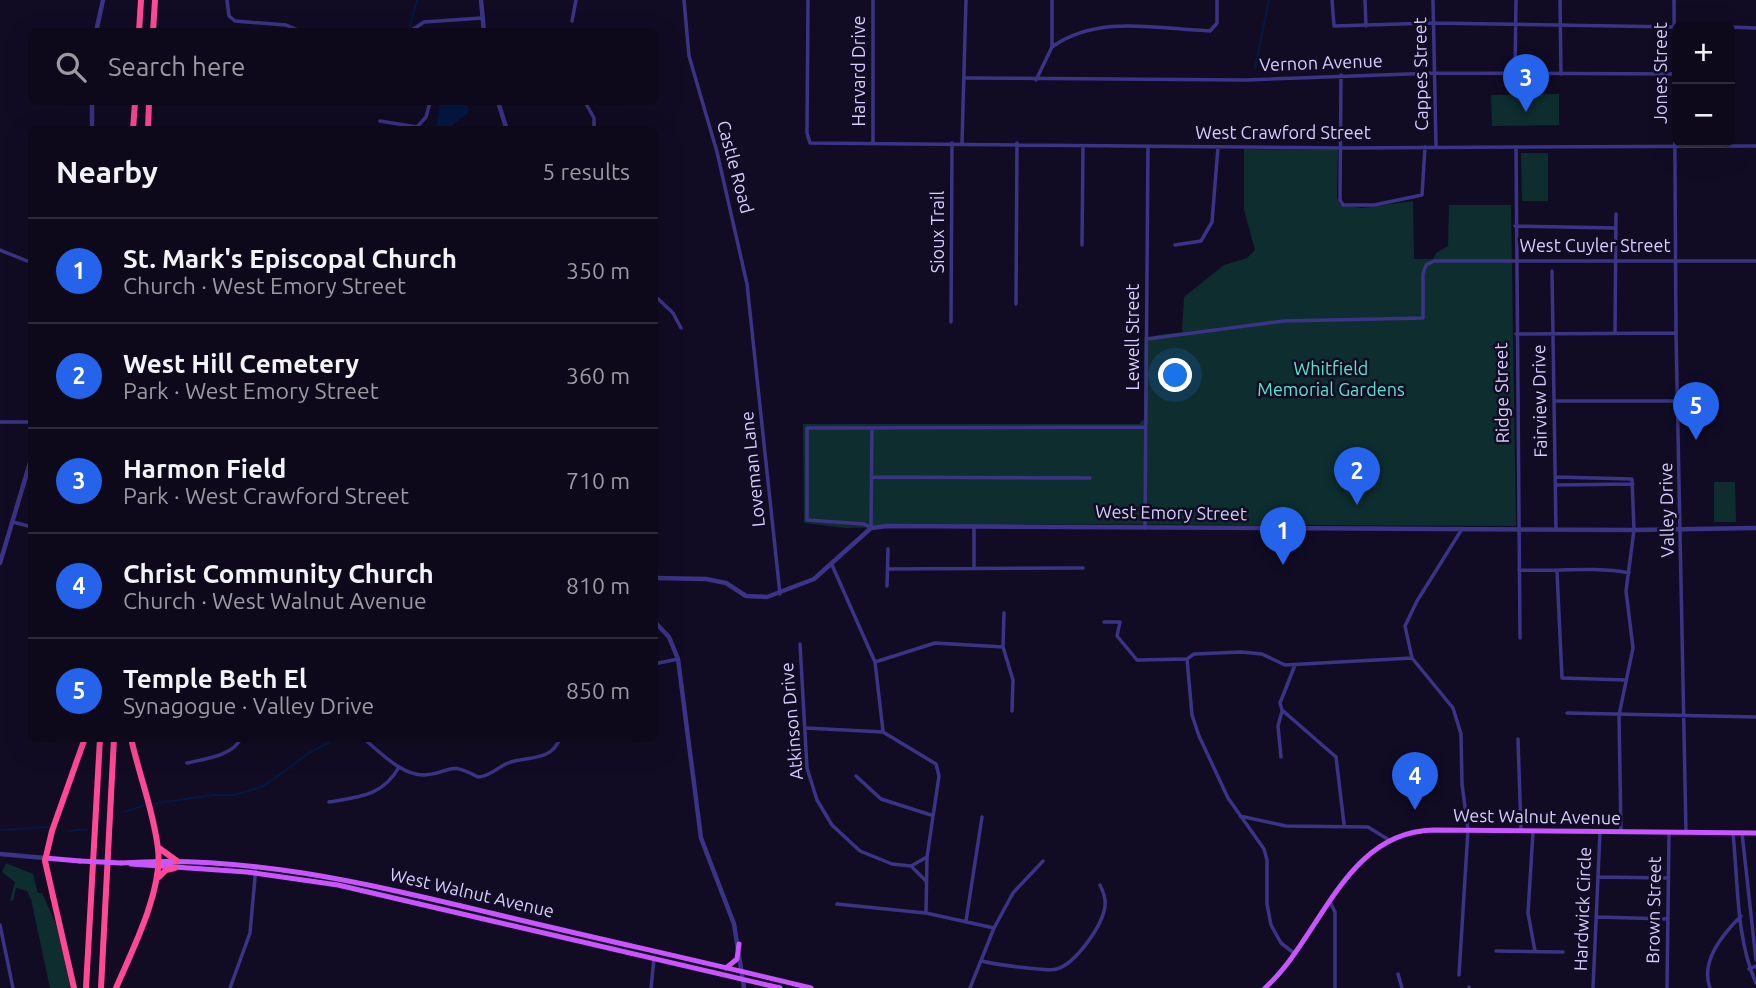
<!DOCTYPE html>
<meta charset="utf-8">
<style>
body{margin:0;font-family:Ubuntu,sans-serif;background:#161223;color:#f1f3f6}
.controls{position:absolute;right:21px;top:21px;display:grid;overflow:hidden;border-radius:10px;box-shadow:0 7px 28px #0002}
.controls button{width:63px;height:63px;display:grid;place-items:center;padding:0;border:0;border-bottom:2px solid #2d2a39;background:#0d091a;color:#f1f3f6;font:35px sans-serif}
.you{position:absolute;left:1176px;top:376px;width:24px;height:24px;margin:-18px;border:5px solid #fff;border-radius:50%;background:#1a73e8;box-shadow:0 0 0 10px #1a73e833}
.badge{display:grid;place-items:center;width:46px;height:46px;border-radius:50%;background:#2563eb;color:#fff;font-size:23px;font-weight:700}
.pin{position:absolute;translate:-50% -58px;filter:drop-shadow(0 2px 4px #0008)}
.pin::after{content:'';position:absolute;top:37px;width:24px;height:21px;background:inherit;clip-path:polygon(0 0,100% 0,50% 100%)}
.list{margin:0;padding:0;list-style:none}
h2{display:flex;justify-content:space-between;align-items:center;height:91px;margin:0;padding:0 28px;font-size:30px}
h2 small{font-size:23px;font-weight:400;color:#9a9aa2}
.list li{display:grid;grid-template-columns:46px 1fr auto;gap:21px;align-items:center;box-sizing:border-box;height:105px;padding:0 28px;border-top:2px solid #2d2a39}
.list b{display:block;font-size:26px;white-space:nowrap}
.list p{margin:0;font-size:23px;white-space:nowrap;color:#9a9aa2}
.list em{font-size:23px;font-style:normal;color:#9a9aa2}
.icon{flex:none;width:38px;height:38px;fill:none;stroke:currentColor;stroke-width:2;stroke-linecap:round;stroke-linejoin:round}
.map{position:relative;flex:none;width:1756px;height:988px;overflow:hidden}
.search{position:absolute;background:#0d091a;box-shadow:0 7px 28px #0002;left:28px;top:28px;width:630px;height:77px;display:flex;align-items:center;gap:18px;box-sizing:border-box;padding:0 24px;border-radius:10px;color:#9a9aa2;font-size:26px}
.panel{position:absolute;background:#0d091a;box-shadow:0 7px 28px #0002;left:28px;top:126px;width:630px;height:616px;border-radius:10px}
.map>svg:first-child{display:block}
.green{fill:#0e2d2e}
.water{fill:#051843}
.lines{fill:none;stroke-linecap:round;stroke-linejoin:round}
.stream{stroke:#051843;stroke-width:2}
.minor{stroke:#3b3386;stroke-width:3.5}
.tertiary{stroke:#3b3386;stroke-width:4.5}
.primary{stroke:#c955ff;stroke-width:5}
.motorway{stroke:#ff4996;stroke-width:6}
.primary-bridge{stroke:#c955ff;stroke-width:5}
.labels{text-anchor:middle;stroke-width:5;stroke-linejoin:round;paint-order:stroke}
.street-label{font-size:18px;fill:#d7ceff;stroke:#110c23}
.park-label{font-size:18px;fill:#51e9cb;stroke:#110c23}
</style>
<div class="map">
<svg width="1756" height="988" viewBox="0 0 1756 988">
<rect width="100%" height="100%" fill="#110c23"/>
<path class="green" d="M 1559,94 L 1559,125 L 1492,126 L 1491,95 Z
M 1244,149 L 1338,150 L 1337,197 L 1340,205 L 1362,208 L 1413,201 L 1414,259 L 1433,259 L 1436,253 L 1448,246 L 1449,205 L 1511,205 L 1516,526 L 1037,524 L 845,528 L 804,523 L 803,424 L 1139,424 L 1144,419 L 1144,337 L 1182,332 L 1184,297 L 1224,265 L 1247,258 L 1255,250 L 1244,210 Z
M 1521,153 L 1548,153 L 1548,201 L 1522,201 Z
M 1714,482 L 1735,482 L 1736,522 L 1714,522 Z
M 6,863 L 33,874 L 38,893 L 42,893 L 56,924 L 73,988 L 50,988 L 31,899 L 27,891 L 16,888 L 13,901 L 10,900 L 15,882 L 2,872 Z"/>
<path class="water" d="M 440,102 L 467,102 L 469,112 L 447,129 L 436,129 Z"/>
<g class="lines">
<path class="stream" d="M 409,30 L 417,0
M 1255,68 L 1269,0
M 151,804 L 213,795 L 235,795 L 264,786 L 309,753 L 337,738
M 125,812 L 145,805
M 1,830 L 48,827
M 68,831 L 87,829"/>
<path class="minor" d="M 227,0 L 229,16 L 235,21 L 286,25 L 303,32
M 684,0 L 689,56 L 717,152 L 747,284 L 780,594
M 808,0 L 807,133 L 810,143 L 1340,148 L 1756,146
M 1332,0 L 1334,26 L 1433,23 L 1675,27
M 1365,0 L 1366,26
M 1433,0 L 1436,147
M 1560,0 L 1561,74
M 1674,0 L 1676,333 L 1686,832
M 572,21 L 576,0
M 1730,27 L 1756,28
M 409,32 L 424,22 L 482,18
M 1052,47 C 1099,14 1157,29 1210,31 L 1217,23 L 1217,0
M 1515,74 L 1516,0
M 1341,75 L 1340,200 L 1343,205 L 1374,205 L 1422,195 L 1425,147
M 966,78 L 1246,80 L 1436,73 L 1676,74
M 1036,80 L 1052,47 L 1052,0
M 585,102 L 594,118 L 594,130
M 380,121 L 417,127 L 426,117 L 430,102
M 873,143 L 873,0
M 962,143 L 966,0
M 1516,147 L 1520,638
M 1515,226 L 1615,228
M 1082,245 L 1083,146
M 1175,245 L 1201,241 L 1212,222 L 1218,147
M 0,250 L 32,263
M 1552,271 L 1556,530
M 654,295 L 673,313 L 681,328
M 1016,304 L 1017,143
M 951,322 L 952,143
M 1615,333 L 1616,214
M 1516,334 L 1676,333
M 1147,339 L 1284,321 L 1423,318 L 1423,274 L 1426,265 L 1434,261 L 1756,261
M 1554,401 L 1678,401
M 0,422 L 32,422
M 872,429 L 871,528 L 864,524 L 807,520 L 807,428 L 1146,427
M 871,477 L 1090,478
M 1555,477 L 1632,479 L 1634,530 L 1626,591 L 1633,648 L 1619,715 L 1621,832
M 1555,485 L 1633,484
M 13,522 L 32,527
M 974,526 L 974,568
M 1145,528 L 1148,146
M 832,565 L 875,662 L 883,731
M 888,569 L 1083,568
M 1519,570 C 1556,572 1592,566 1629,573
M 1557,572 L 1562,678 L 1626,680
M 887,586 L 888,549
M 1004,613 L 1003,647 L 1013,680 L 1012,711
M 1104,622 L 1120,622 L 1117,636 L 1137,660 L 1187,659 L 1192,715 L 1199,736 L 1228,798 L 1264,849 L 1267,860 L 1267,904 L 1271,925 L 1281,943 L 1295,954
M 800,644 L 807,768 L 817,800 L 832,825 L 860,851 L 892,864 L 911,866 L 927,857
M 1187,659 L 1194,654 L 1241,652 L 1262,654 L 1285,665 L 1412,658
M 875,662 L 935,643 L 1003,647
M 654,664 L 678,659
M 1295,665 L 1280,703 L 1282,710 L 1336,757 L 1344,824
M 1567,713 L 1756,717
M 806,728 L 883,732 L 936,764 L 939,776 L 927,857 L 926,913 L 994,928
M 363,738 C 380,752 402,776 425,775 C 453,773 446,760 478,777 C 489,777 498,767 508,763 C 526,756 552,762 560,738
M 1518,739 L 1521,831
M 1281,757 L 1278,726 L 1282,711
M 187,763 C 205,759 233,756 241,738
M 856,776 L 881,799 L 931,815
M 329,802 C 359,797 383,796 399,767
M 1240,816 L 1286,826 L 1368,827 L 1389,840
M 1533,832 L 1528,913 L 1535,951
M 1733,833 C 1738,881 1736,939 1756,983
M 1742,833 L 1756,960
M 911,866 L 926,881
M 1598,877 L 1668,878
M 1330,902 L 1335,912 L 1335,988
M 837,904 L 925,913
M 1597,917 L 1668,919
M 966,921 L 982,817
M 0,925 L 13,988
M 1496,951 L 1563,952
M 982,961 C 993,964 1048,972 1057,969 C 1076,963 1103,925 1105,906 C 1106,899 1103,891 1100,885
M 1749,969 L 1756,966
M 1398,974 L 1402,988
M 1459,975 L 1468,830 L 1462,784 L 1461,734 L 1453,708 L 1412,658 L 1405,626 L 1417,601 L 1462,529
M 1469,987 L 1469,988
M 230,988 L 250,933 L 256,866
M 651,988 L 654,959
M 970,988 L 994,928 L 1013,893 L 1043,861
M 1593,988 L 1600,832
M 1667,988 L 1669,833
M 1710,988 C 1700,961 1723,934 1741,916"/>
<path class="tertiary" d="M 481,0 L 484,32
M 96,32 L 103,0
M 92,102 L 92,130
M 498,102 L 507,130
M 0,563 L 32,456
M 654,578 L 706,579 L 726,583 L 746,596 L 767,597 L 814,579 L 871,528 L 887,526 L 1634,530 L 1756,528
M 654,621 L 669,637 L 678,659 L 701,838 L 734,924 L 744,988
M 0,854 L 45,858"/>
<path class="primary" d="M 45,858 L 80,861
M 121,863 C 247,854 369,884 491,913 C 598,939 705,962 811,988
M 131,864 L 247,872 L 338,885 L 780,988
M 726,968 L 737,959 L 739,944
M 1265,988 C 1321,938 1344,832 1433,830 L 1756,833"/>
<path class="motorway" d="M 139,32 L 141,0
M 153,32 L 155,0
M 133,130 L 135,102
M 148,130 L 149,102
M 159,848 L 177,861
M 159,877 L 166,870 L 175,868
M 74,988 L 45,861 L 52,831 L 85,738
M 86,988 L 100,738
M 101,988 L 114,738
M 116,988 C 132,951 163,890 158,849 C 154,812 139,775 131,738"/>
<path class="primary-bridge" d="M 80,861 L 121,863"/>
</g>
<g class="labels">
<g class="street-label">
<text transform="translate(1321 63) rotate(-2)" y="6">Vernon Avenue</text>
<text transform="translate(859 71) rotate(-90)" y="6">Harvard Drive</text>
<text transform="translate(1661 73) rotate(-90)" y="6">Jones Street</text>
<text transform="translate(1421 74) rotate(-91)" y="6">Cappes Street</text>
<text x="1283" y="139">West Crawford Street</text>
<text transform="translate(735 167) rotate(75)" y="6">Castle Road</text>
<text transform="translate(938 232) rotate(-90)" y="6">Sioux Trail</text>
<text x="1595" y="252">West Cuyler Street</text>
<text transform="translate(1133 337) rotate(-90)" y="6">Lewell Street</text>
<text transform="translate(1502 393) rotate(-91)" y="6">Ridge Street</text>
<text transform="translate(1540 401) rotate(-91)" y="6">Fairview Drive</text>
<text transform="translate(753 469) rotate(-96)" y="6">Loveman Lane</text>
<text transform="translate(1667 510) rotate(-91)" y="6">Valley Drive</text>
<text transform="translate(1171 513) rotate(1)" y="6">West Emory Street</text>
<text transform="translate(792 721) rotate(-95)" y="6">Atkinson Drive</text>
<text transform="translate(1537 817) rotate(1)" y="6">West Walnut Avenue</text>
<text transform="translate(472 893) rotate(13)" y="6">West Walnut Avenue</text>
<text transform="translate(1583 909) rotate(-88)" y="6">Hardwick Circle</text>
<text transform="translate(1654 910) rotate(-89)" y="6">Brown Street</text>
</g>
<g class="park-label">
<text x="1331" y="375">Whitfield<tspan x="1331" dy="21">Memorial Gardens</tspan></text>
</g>
</g>
</svg>
<div class="controls">
<button>+</button>
<button>−</button>
</div>
<div class="you"></div>
<div class="pin badge" style="left:1283px;top:565px">1</div>
<div class="pin badge" style="left:1357px;top:505px">2</div>
<div class="pin badge" style="left:1526px;top:112px">3</div>
<div class="pin badge" style="left:1415px;top:810px">4</div>
<div class="pin badge" style="left:1696px;top:440px">5</div>
<div class="search"><svg class="icon" aria-label="search" viewBox="0 0 24 24"><circle cx="10" cy="10" r="6"/><path d="M15 15l6 6"/></svg>Search here</div>
<section class="panel">
<h2>Nearby<small>5 results</small></h2>
<ul class="list">
<li><span class="badge">1</span><div><b>St. Mark's Episcopal Church</b><p>Church · West Emory Street</p></div><em>350 m</em></li>
<li><span class="badge">2</span><div><b>West Hill Cemetery</b><p>Park · West Emory Street</p></div><em>360 m</em></li>
<li><span class="badge">3</span><div><b>Harmon Field</b><p>Park · West Crawford Street</p></div><em>710 m</em></li>
<li><span class="badge">4</span><div><b>Christ Community Church</b><p>Church · West Walnut Avenue</p></div><em>810 m</em></li>
<li><span class="badge">5</span><div><b>Temple Beth El</b><p>Synagogue · Valley Drive</p></div><em>850 m</em></li>
</ul>
</section>
</div>
